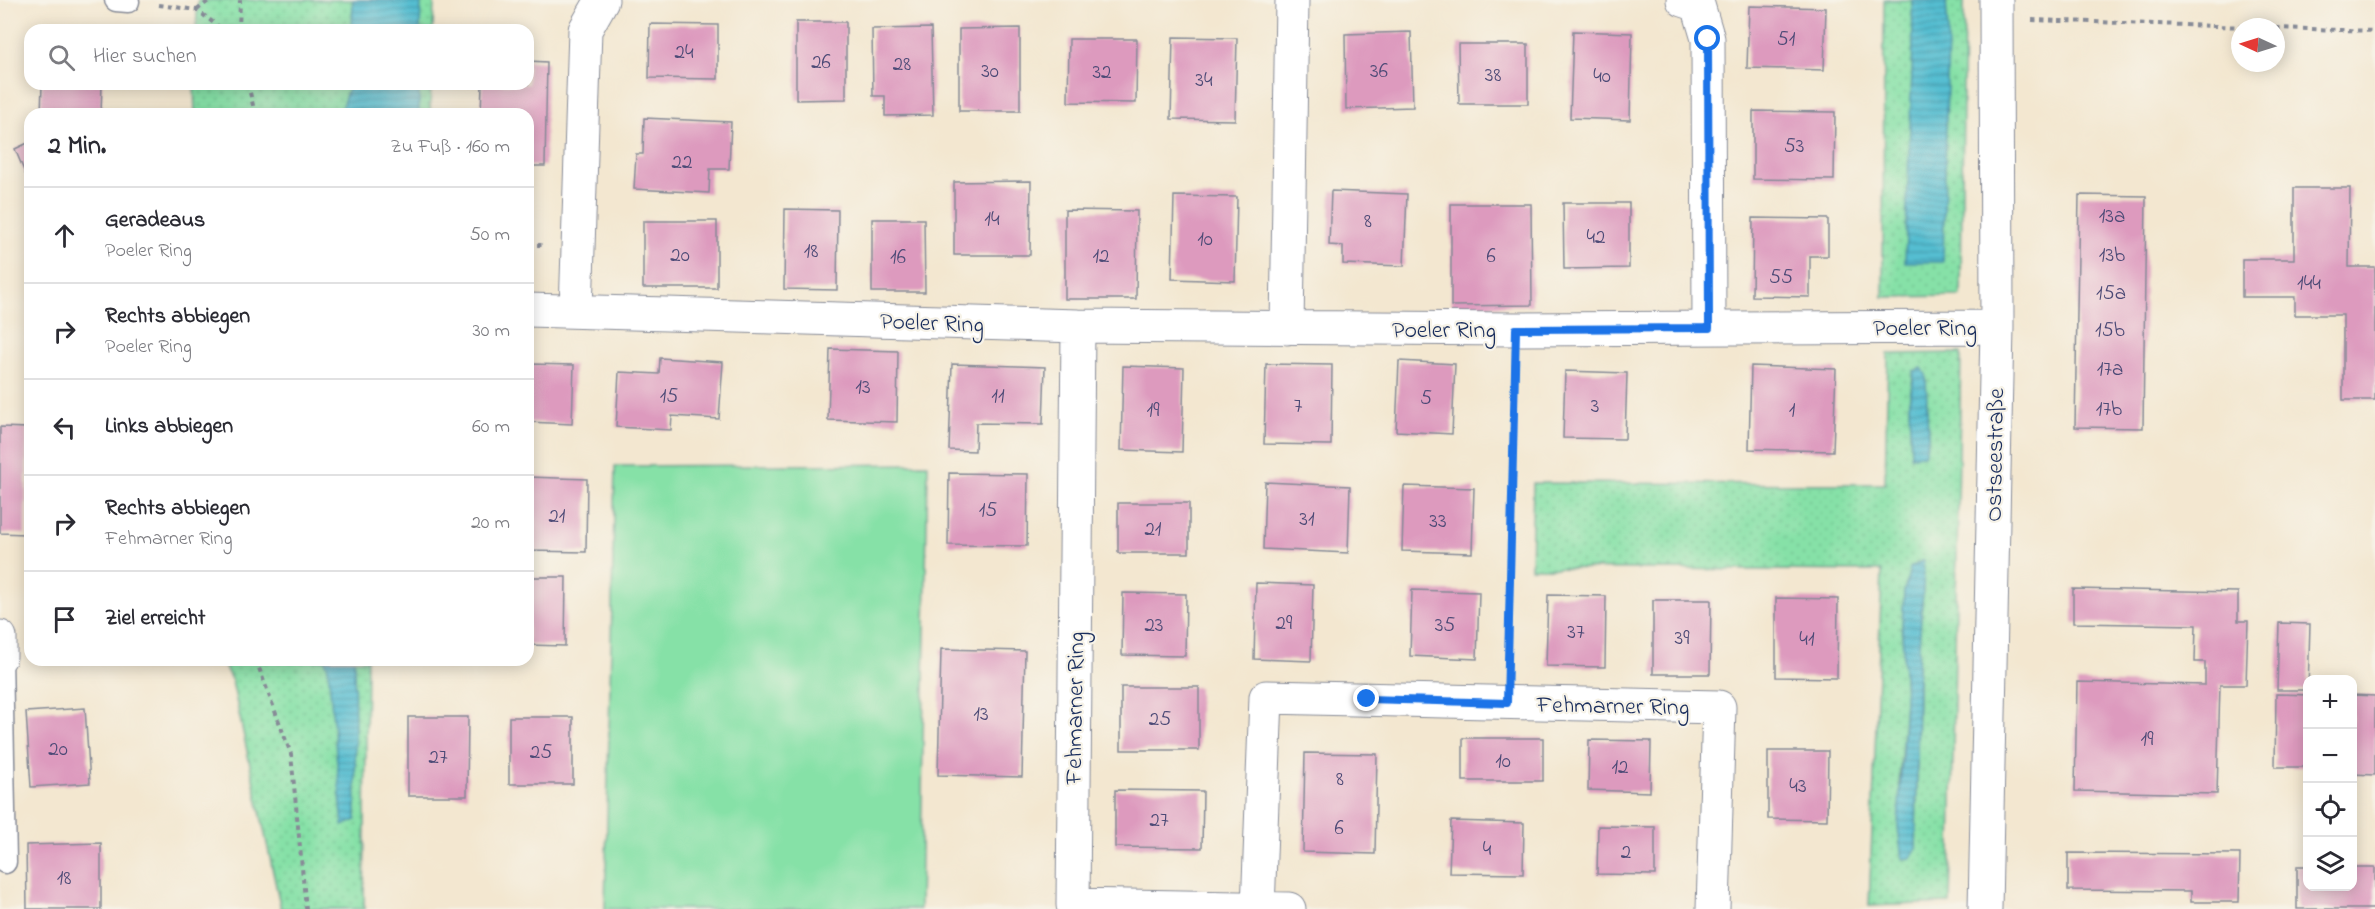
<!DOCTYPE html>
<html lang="de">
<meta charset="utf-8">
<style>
body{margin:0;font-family:"Indie Flower",sans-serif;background:#f7f7f7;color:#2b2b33}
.controls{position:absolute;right:18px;bottom:18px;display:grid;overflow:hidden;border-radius:12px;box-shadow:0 3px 15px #0003}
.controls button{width:54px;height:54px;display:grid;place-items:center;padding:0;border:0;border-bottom:2px solid #e1e1e2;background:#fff;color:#2b2b33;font:30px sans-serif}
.compass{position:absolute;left:2231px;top:18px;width:54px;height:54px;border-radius:50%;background:#fff;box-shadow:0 3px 15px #0003;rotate:274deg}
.stop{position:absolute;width:18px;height:18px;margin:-14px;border:4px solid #1a73e8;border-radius:50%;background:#fff}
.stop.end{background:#1a73e8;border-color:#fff;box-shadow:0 2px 6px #0008}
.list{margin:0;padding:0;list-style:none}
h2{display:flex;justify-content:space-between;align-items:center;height:78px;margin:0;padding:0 24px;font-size:26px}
h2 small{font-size:20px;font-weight:400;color:#7c7c81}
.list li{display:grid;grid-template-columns:39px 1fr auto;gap:18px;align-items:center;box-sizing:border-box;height:96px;padding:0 24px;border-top:2px solid #e1e1e2}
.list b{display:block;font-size:22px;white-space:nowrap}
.list p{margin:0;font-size:20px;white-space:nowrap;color:#7c7c81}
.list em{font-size:20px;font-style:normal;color:#7c7c81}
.icon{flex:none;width:33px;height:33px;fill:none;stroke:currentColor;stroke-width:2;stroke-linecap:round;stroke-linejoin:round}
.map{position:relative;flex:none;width:2375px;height:909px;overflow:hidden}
.search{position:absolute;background:#fff;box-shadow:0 3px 15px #0003;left:24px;top:24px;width:510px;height:66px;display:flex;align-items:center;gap:15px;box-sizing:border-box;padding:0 21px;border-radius:18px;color:#7c7c81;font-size:22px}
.panel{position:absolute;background:#fff;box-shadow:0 3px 15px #0003;left:24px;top:108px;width:510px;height:558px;border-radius:18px}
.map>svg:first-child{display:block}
.grass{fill:#86e1a7;stroke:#508882;stroke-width:1.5}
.park{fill:url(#park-dots);stroke:#508882;stroke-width:1.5;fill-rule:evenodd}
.water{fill:url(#water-rules);stroke:#387698;stroke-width:1.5}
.building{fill:#dd9abe}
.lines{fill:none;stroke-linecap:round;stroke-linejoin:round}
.service-casing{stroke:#878b97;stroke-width:25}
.minor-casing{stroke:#878b97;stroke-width:35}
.path{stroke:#878b97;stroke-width:4;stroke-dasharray:4.5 4.5;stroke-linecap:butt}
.service{stroke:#fff;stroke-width:22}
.minor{stroke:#fff;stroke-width:33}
.route{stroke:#1a73e8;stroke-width:8}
.labels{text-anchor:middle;stroke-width:4.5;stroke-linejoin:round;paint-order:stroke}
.number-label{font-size:21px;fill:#4c4a76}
.street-label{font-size:24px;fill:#1b2f5e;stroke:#f7f3e8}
</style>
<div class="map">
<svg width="2375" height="909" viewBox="0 0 2375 909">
<defs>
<pattern id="park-dots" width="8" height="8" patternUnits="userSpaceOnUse" patternTransform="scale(1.5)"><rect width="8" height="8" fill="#86e1a7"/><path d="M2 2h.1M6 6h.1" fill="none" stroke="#73c192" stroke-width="1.8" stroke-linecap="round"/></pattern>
<pattern id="water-rules" width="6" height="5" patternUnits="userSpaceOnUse" patternTransform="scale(1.5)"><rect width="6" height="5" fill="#55bed1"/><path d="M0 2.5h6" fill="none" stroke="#469bad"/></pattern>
</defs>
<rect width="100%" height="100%" fill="#f7f3e8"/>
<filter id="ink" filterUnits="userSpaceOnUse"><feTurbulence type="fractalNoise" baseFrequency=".0167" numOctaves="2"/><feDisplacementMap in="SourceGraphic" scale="12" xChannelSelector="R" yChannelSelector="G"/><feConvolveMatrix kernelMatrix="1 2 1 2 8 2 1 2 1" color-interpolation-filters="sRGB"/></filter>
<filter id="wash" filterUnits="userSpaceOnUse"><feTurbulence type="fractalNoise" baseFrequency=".008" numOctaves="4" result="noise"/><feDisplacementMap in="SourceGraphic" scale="24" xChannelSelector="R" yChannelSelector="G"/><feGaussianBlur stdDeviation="1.35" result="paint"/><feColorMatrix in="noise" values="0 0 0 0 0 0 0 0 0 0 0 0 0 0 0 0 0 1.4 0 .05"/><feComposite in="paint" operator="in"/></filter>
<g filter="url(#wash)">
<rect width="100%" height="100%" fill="#f3e7d0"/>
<path class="grass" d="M 928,464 L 920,909 L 605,909 L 615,466 Z"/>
<path class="park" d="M 198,0 L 434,0 L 433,30 L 196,30 Z
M 1884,0 L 1964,0 L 1961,296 L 1883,297 Z
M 194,84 L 431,84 L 430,114 L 195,114 Z
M 1961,353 L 1950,903 L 1869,906 L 1882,571 L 1531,568 L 1533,483 L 1885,484 L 1888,354 ZM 1914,371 L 1925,389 L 1928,439 L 1923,455 L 1911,455 L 1909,402 ZM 1904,592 L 1919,619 L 1916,850 L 1899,784 L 1905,700 L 1902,627 Z
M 221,660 L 367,660 L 364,909 L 281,909 L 232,681 Z"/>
<path class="water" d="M 353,0 L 421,0 L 420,30 L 352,30 Z
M 1912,0 L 1946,0 L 1948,33 L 1943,262 L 1905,262 L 1913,43 Z
M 350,84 L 419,84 L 419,114 L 339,114 Z
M 1922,368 L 1926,375 L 1928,439 L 1924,455 L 1911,456 L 1909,402 L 1913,383 L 1914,371 Z
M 1923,560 L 1924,573 L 1918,661 L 1916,850 L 1911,858 L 1902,859 L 1898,827 L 1905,700 L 1902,627 L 1904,592 L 1910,568 Z
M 325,660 L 354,660 L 356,820 L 343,826 L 328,668 Z"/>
<g id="blocks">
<path class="building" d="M 1749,6 L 1826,8 L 1824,70 L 1747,68 Z
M 796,22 L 846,22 L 846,99 L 796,100 Z
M 650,24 L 718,25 L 718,79 L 649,78 Z
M 931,28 L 933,115 L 885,116 L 885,96 L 873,96 L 872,29 Z
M 1020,28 L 1020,111 L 959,111 L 959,29 Z
M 1573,31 L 1632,33 L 1630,120 L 1570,118 Z
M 1411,32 L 1413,107 L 1346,109 L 1345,34 Z
M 1173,37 L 1237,38 L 1235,120 L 1171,119 Z
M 1069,39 L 1137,39 L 1136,103 L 1068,102 Z
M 1458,44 L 1528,44 L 1528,104 L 1459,104 Z
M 528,61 L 547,62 L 545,166 L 528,166 L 528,114 L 481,114 L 482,84 L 528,84 Z
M 42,84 L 102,84 L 101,114 L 41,114 Z
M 1753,111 L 1835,112 L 1834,180 L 1753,179 Z
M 644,118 L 731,122 L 729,169 L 710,169 L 709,193 L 634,189 L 636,154 L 643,154 Z
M 30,142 L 30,185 L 15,149 Z
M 1031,181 L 1030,255 L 954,255 L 954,182 Z
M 2294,188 L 2350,188 L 2349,267 L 2375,267 L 2375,400 L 2343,400 L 2343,315 L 2295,315 L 2295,297 L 2242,297 L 2242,259 L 2294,259 Z
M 1331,191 L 1407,194 L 1404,266 L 1343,264 L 1343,246 L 1329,245 Z
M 2079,195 L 2146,196 L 2143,428 L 2075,427 Z
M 1174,196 L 1237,197 L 1235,281 L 1172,279 Z
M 1563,203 L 1629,203 L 1629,268 L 1564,269 Z
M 1451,204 L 1531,204 L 1532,305 L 1451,306 Z
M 785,209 L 838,210 L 837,290 L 784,289 Z
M 1065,210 L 1137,211 L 1136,299 L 1065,299 Z
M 1753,218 L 1828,219 L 1828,256 L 1810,256 L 1810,297 L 1752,296 Z
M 872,219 L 924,219 L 925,292 L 872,292 Z
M 643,221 L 717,221 L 717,288 L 643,288 Z
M 830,349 L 898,351 L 897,422 L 828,420 Z
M 660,358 L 723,362 L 719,419 L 672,416 L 671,430 L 616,427 L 619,372 L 659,374 Z
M 1399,361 L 1455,364 L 1452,434 L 1396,431 Z
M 528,364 L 574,365 L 572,424 L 528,422 Z
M 952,364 L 1045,367 L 1043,424 L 976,423 L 975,451 L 949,450 Z
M 1266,364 L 1332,365 L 1331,445 L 1264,444 Z
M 1123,366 L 1184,368 L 1182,452 L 1121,450 Z
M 1751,366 L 1836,369 L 1833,451 L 1749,449 Z
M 1565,371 L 1627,373 L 1625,439 L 1563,438 Z
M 0,427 L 27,428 L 25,534 L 0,533 Z
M 949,473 L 1028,474 L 1027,546 L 948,545 Z
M 528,477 L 587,479 L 586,552 L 528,551 Z
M 1265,482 L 1350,486 L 1348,553 L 1263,549 Z
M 1404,486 L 1474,488 L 1472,553 L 1402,551 Z
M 1118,503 L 1189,503 L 1189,553 L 1118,553 Z
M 528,577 L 566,577 L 565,646 L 528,645 Z
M 1256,583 L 1313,585 L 1311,661 L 1254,659 Z
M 2073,589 L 2238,592 L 2238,621 L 2248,621 L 2246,685 L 2220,685 L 2217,794 L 2075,791 L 2077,682 L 2205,685 L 2205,662 L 2195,662 L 2196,625 L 2073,623 Z
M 1412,590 L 1479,592 L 1477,659 L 1410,656 Z
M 1123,593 L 1186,594 L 1185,656 L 1122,655 Z
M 1548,595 L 1606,596 L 1605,667 L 1546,666 Z
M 1776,598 L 1838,599 L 1837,678 L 1776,677 Z
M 1653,600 L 1711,600 L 1710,674 L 1653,674 Z
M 2279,623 L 2310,624 L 2308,690 L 2277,690 Z
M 941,649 L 1025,651 L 1022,777 L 938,775 Z
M 1121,687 L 1199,687 L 1199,750 L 1121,750 Z
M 2276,694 L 2308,695 L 2308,767 L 2275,767 Z
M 2352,695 L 2375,696 L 2375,775 L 2352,774 Z
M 85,708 L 90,783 L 31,787 L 26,712 Z
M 408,717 L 468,717 L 467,796 L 408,796 Z
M 509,717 L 573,717 L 573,784 L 509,784 Z
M 1463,738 L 1543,738 L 1543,781 L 1463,781 Z
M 1589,740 L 1651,741 L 1650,792 L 1588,790 Z
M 1768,751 L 1828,751 L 1827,820 L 1768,819 Z
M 1305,753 L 1377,754 L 1375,854 L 1303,852 Z
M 1115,790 L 1203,791 L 1202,848 L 1115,847 Z
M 1451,821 L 1524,823 L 1523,874 L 1449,873 Z
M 1598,826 L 1655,827 L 1655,875 L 1597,874 Z
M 101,843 L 101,909 L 27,909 L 26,845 Z
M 2068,853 L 2240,854 L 2239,902 L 2191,902 L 2191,891 L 2068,890 Z
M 2297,866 L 2308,866 L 2308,886 L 2352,886 L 2352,867 L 2375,867 L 2375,909 L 2297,909 Z"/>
</g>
</g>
<g filter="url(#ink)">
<use href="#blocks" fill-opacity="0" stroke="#878b97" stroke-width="1.5"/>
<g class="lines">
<g class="service-casing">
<path id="service" d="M 116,0 L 128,1
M 1,657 L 5,862"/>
</g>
<g class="minor-casing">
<path id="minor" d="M 1683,0 L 1698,5 L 1708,39 L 1709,328
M 528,310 L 1078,326 L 1516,329 L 1997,327
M 576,311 L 585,30 L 602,0
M 1078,326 L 1073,905 L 1289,909
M 1287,328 L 1292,0
M 0,637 L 0,657
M 1258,909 L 1266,697 L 1719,707 L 1713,909
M 1985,909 L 1997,327 L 1996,0"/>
</g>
<path class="path" d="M 159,5 L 197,10 L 223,30
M 197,10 L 210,0
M 2032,20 L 2246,27
M 2276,28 L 2375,31
M 239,30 L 240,0
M 248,84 L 255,114
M 528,245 L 542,245
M 256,660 L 291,754 L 306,909
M 1508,666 L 1515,365"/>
<use href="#service" class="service"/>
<use href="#minor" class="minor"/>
</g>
</g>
<g class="lines" filter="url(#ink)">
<path class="route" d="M 1367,699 L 1507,703 L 1516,329 L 1709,328 L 1708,39"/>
</g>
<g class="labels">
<g class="number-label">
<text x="1786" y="45">51</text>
<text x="684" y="58">24</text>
<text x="821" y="68">26</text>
<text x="902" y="70">28</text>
<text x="990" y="77">30</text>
<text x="1379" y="77">36</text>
<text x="1102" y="78">32</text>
<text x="1493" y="81">38</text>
<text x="1602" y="82">40</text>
<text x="1204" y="86">34</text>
<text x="1794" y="152">53</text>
<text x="682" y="168">22</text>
<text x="2112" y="222">13a</text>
<text x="992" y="225">14</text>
<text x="1368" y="227">8</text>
<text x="1596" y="243">42</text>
<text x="1205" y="245">10</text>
<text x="811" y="257">18</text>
<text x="680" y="261">20</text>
<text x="2112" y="261">13b</text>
<text x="1101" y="262">12</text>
<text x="1491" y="262">6</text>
<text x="898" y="263">16</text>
<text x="1781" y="283">55</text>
<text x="2309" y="289">144</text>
<text x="2111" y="299">15a</text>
<text x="2110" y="336">15b</text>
<text x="2110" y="375">17a</text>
<text x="863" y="393">13</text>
<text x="669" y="402">15</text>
<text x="998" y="402">11</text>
<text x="1426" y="404">5</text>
<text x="1298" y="412">7</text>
<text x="1595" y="412">3</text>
<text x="2109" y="415">17b</text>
<text x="1153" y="416">19</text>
<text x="1792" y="416">1</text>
<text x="988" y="516">15</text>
<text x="557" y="522">21</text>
<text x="1307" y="525">31</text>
<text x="1438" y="527">33</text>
<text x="1153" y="535">21</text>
<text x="1284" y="629">29</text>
<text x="1154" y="631">23</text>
<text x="1445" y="631">35</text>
<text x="1576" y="638">37</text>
<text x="1682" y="644">39</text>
<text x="1807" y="645">41</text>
<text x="981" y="720">13</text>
<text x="1160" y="725">25</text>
<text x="2147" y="745">19</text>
<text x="58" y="755">20</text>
<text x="541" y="758">25</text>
<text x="438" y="763">27</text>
<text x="1503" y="767">10</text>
<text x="1620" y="773">12</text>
<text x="1340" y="785">8</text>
<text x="1798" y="792">43</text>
<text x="1159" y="826">27</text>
<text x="1339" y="834">6</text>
<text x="1487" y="855">4</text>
<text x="1626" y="858">2</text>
<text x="64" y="884">18</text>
</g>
<g class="street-label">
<text transform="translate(932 322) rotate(2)" y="8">Poeler Ring</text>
<text x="1925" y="335">Poeler Ring</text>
<text x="1444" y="337">Poeler Ring</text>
<text transform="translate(1994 455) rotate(-89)" y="8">Ostseestraße</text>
<text transform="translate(1613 705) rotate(1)" y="8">Fehmarner Ring</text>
<text transform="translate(1074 708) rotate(-89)" y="8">Fehmarner Ring</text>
</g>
</g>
</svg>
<div class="controls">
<button>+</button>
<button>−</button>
<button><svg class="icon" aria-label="locate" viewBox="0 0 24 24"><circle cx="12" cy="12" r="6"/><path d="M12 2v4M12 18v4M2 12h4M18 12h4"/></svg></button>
<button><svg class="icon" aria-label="layers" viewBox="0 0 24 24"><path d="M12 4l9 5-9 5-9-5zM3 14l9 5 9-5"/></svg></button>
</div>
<svg class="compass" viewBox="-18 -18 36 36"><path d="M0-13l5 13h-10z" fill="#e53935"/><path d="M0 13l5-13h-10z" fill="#7c7c81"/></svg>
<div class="stop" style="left:1708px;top:39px"></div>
<div class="stop end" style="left:1367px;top:699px"></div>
<div class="search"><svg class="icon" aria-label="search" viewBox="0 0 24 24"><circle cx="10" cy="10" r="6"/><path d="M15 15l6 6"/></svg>Hier suchen</div>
<section class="panel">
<h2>2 Min.<small>Zu Fuß · 160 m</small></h2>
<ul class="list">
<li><svg class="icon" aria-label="ahead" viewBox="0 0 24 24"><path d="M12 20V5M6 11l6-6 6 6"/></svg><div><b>Geradeaus</b><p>Poeler Ring</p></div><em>50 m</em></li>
<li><svg class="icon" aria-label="right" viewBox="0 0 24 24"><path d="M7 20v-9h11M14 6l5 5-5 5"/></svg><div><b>Rechts abbiegen</b><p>Poeler Ring</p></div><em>30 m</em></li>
<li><svg class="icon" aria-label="left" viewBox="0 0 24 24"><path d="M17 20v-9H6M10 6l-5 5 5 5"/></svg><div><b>Links abbiegen</b></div><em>60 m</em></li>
<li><svg class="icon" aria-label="right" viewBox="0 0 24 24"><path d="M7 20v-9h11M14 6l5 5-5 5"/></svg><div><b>Rechts abbiegen</b><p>Fehmarner Ring</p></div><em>20 m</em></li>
<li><svg class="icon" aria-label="arrive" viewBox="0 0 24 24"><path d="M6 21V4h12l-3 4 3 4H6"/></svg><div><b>Ziel erreicht</b></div></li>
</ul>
</section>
</div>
